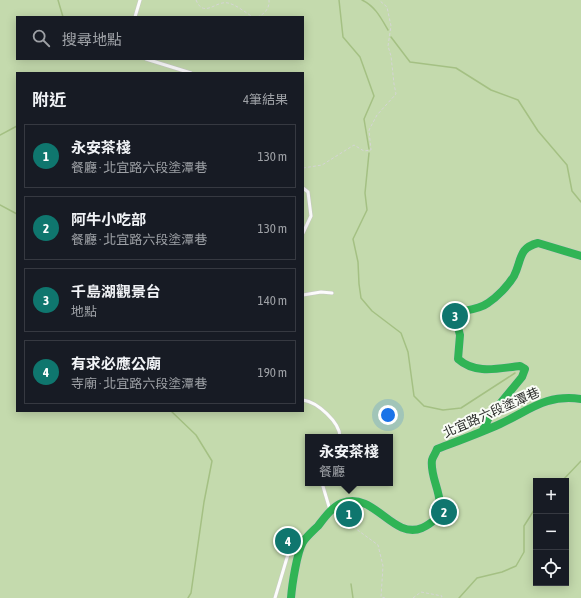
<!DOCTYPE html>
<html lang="zh-TW">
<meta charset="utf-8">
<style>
body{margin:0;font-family:"Asap Condensed","Noto Sans TC",sans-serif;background:#242831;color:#f1f3f6}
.controls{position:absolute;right:12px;bottom:12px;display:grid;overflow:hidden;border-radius:0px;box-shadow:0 2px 10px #0003}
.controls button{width:36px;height:36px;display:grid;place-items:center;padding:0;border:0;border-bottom:1px solid #363941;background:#171b24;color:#f1f3f6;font:20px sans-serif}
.you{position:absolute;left:388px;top:415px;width:14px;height:14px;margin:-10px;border:3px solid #fff;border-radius:50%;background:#1a73e8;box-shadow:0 0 0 6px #1a73e833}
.badge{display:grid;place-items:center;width:26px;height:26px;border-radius:50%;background:#0f766e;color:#fff;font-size:13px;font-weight:700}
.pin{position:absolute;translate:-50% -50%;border:2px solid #fff;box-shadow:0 1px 4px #0006}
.popup{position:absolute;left:305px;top:434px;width:88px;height:52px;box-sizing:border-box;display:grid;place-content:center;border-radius:0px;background:#171b24;filter:drop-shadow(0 1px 3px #0005);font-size:13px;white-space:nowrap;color:#9ea1a6}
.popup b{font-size:15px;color:#f1f3f6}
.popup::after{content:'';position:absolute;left:50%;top:100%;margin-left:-8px;border:8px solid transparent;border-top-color:#171b24}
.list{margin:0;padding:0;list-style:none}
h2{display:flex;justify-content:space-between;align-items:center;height:52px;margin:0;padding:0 16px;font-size:17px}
h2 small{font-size:13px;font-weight:400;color:#9ea1a6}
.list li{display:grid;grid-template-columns:26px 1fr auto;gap:12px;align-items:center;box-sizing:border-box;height:64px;margin:0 8px 8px;padding:0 8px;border:1px solid #363941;border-radius:0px}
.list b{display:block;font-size:15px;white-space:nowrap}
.list p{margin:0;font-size:13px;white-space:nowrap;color:#9ea1a6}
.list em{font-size:13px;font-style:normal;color:#9ea1a6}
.icon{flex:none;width:22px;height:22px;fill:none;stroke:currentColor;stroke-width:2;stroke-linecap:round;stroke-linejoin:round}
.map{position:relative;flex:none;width:581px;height:598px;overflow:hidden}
.search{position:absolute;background:#171b24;box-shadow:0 2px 10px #0003;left:16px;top:16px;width:288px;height:44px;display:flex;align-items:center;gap:10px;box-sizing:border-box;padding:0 14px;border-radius:0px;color:#9ea1a6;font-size:15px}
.panel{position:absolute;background:#171b24;box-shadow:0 2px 10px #0003;left:16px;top:72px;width:288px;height:340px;border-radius:0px}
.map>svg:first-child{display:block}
.green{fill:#c4daad;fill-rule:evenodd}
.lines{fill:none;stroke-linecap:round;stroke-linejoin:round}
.stream{stroke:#a4c083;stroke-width:1.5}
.lane-casing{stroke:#c8c9c6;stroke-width:4}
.fast-casing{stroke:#c8c9c6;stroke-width:9}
.path{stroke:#d5d5d5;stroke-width:1;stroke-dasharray:3 2;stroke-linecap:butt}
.lane{stroke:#fcfcfc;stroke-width:3}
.fast{stroke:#30b455;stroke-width:8}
.labels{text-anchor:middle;stroke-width:4;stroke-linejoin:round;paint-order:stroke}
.street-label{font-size:13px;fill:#2d2f2c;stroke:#f9fcf6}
</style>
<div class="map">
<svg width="581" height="598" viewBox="0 0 581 598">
<rect width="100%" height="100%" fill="#eceee9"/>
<path class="green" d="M 0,0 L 581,0 L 581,598 L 0,598 ZM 17,17 L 303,17 L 303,59 L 17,59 ZM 17,73 L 303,73 L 303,411 L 17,411 ZM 308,437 L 390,437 L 390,483 L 308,483 ZM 536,481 L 566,481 L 566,583 L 536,583 Z"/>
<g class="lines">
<path class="stream" d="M 58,0 L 63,17
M 339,0 L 343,37 L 360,57 L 374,96 L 364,119 L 369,149
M 362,0 C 375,6 381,18 388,30
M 391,37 L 410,62 L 456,68 L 491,90 L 518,100 L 538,131 L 567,165 L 572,191 L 581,202
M 0,135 L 17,126
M 369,153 L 365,193 L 367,210 L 353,239 L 358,262 L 359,284 L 361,298 L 372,311 L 401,333 L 408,352 L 414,396 L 424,406 L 443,410 L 461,408 L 515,373
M 0,205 L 17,214
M 171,411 L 196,435 L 212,461 L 204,502 L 191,593 L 188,598
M 562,481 L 581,461
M 351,584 L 353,598
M 459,598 L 477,578 L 502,572 L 516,566 L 524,552 L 524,526 L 536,507"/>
<g class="lane-casing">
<path id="lane" d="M 135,17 L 140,0
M 146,59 L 191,73
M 303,188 L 308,192 L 311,216 L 303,233
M 303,295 L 321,292 L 332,293
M 303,400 C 317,402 340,422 340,437
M 322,483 L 330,510
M 275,598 L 289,551 L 299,545"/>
</g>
<g class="fast-casing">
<path id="fast" d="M 483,430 L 489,417 L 522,377 L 525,369 L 520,366 C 499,368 476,375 458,359 L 460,335 L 455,317 L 458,312 C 468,310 480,309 488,303 C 497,297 508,286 514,276 C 522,260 518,248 538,243 L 581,256
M 291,598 C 292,585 297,552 303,542 C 307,536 313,531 318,526 C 325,517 332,507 342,503 C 375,491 392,540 422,528 C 426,526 430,524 433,521 C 450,502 429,481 432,460 C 433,456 436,453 437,449 C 458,441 480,433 500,424 C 530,410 546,394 581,399"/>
</g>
<path class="path" d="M 196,0 C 204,19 216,0 228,3 C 237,5 246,13 253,17
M 257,17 C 264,15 270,8 269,0
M 303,168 L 322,165 L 354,145 L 364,151 L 371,150 L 369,130 L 377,115 L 396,94 L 394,84 L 391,56 L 388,46 L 391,26 L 387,7 L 379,0
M 337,515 L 378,545 L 383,566 L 381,597 L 385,598
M 413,598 L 421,592 L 442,596 L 441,598"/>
<use href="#lane" class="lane"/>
<use href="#fast" class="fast"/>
</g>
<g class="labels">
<g class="street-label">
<text transform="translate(491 412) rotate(-24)" y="5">北宜路六段塗潭巷</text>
</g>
</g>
</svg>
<div class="controls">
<button>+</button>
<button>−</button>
<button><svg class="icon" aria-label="locate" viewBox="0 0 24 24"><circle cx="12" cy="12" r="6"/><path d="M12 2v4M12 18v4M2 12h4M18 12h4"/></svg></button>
</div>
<div class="you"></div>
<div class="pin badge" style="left:349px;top:514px">1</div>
<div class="popup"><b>永安茶棧</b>餐廳</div>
<div class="pin badge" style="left:444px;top:512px">2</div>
<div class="pin badge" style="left:455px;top:316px">3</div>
<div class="pin badge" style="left:288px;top:541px">4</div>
<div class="search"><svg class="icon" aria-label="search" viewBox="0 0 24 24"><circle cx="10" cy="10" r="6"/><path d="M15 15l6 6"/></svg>搜尋地點</div>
<section class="panel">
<h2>附近<small>4筆結果</small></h2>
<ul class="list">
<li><span class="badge">1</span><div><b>永安茶棧</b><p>餐廳 · 北宜路六段塗潭巷</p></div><em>130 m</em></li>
<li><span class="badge">2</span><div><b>阿牛小吃部</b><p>餐廳 · 北宜路六段塗潭巷</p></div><em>130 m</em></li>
<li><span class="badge">3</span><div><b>千島湖觀景台</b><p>地點</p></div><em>140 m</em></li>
<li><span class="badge">4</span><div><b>有求必應公廟</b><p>寺廟 · 北宜路六段塗潭巷</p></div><em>190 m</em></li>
</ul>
</section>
</div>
